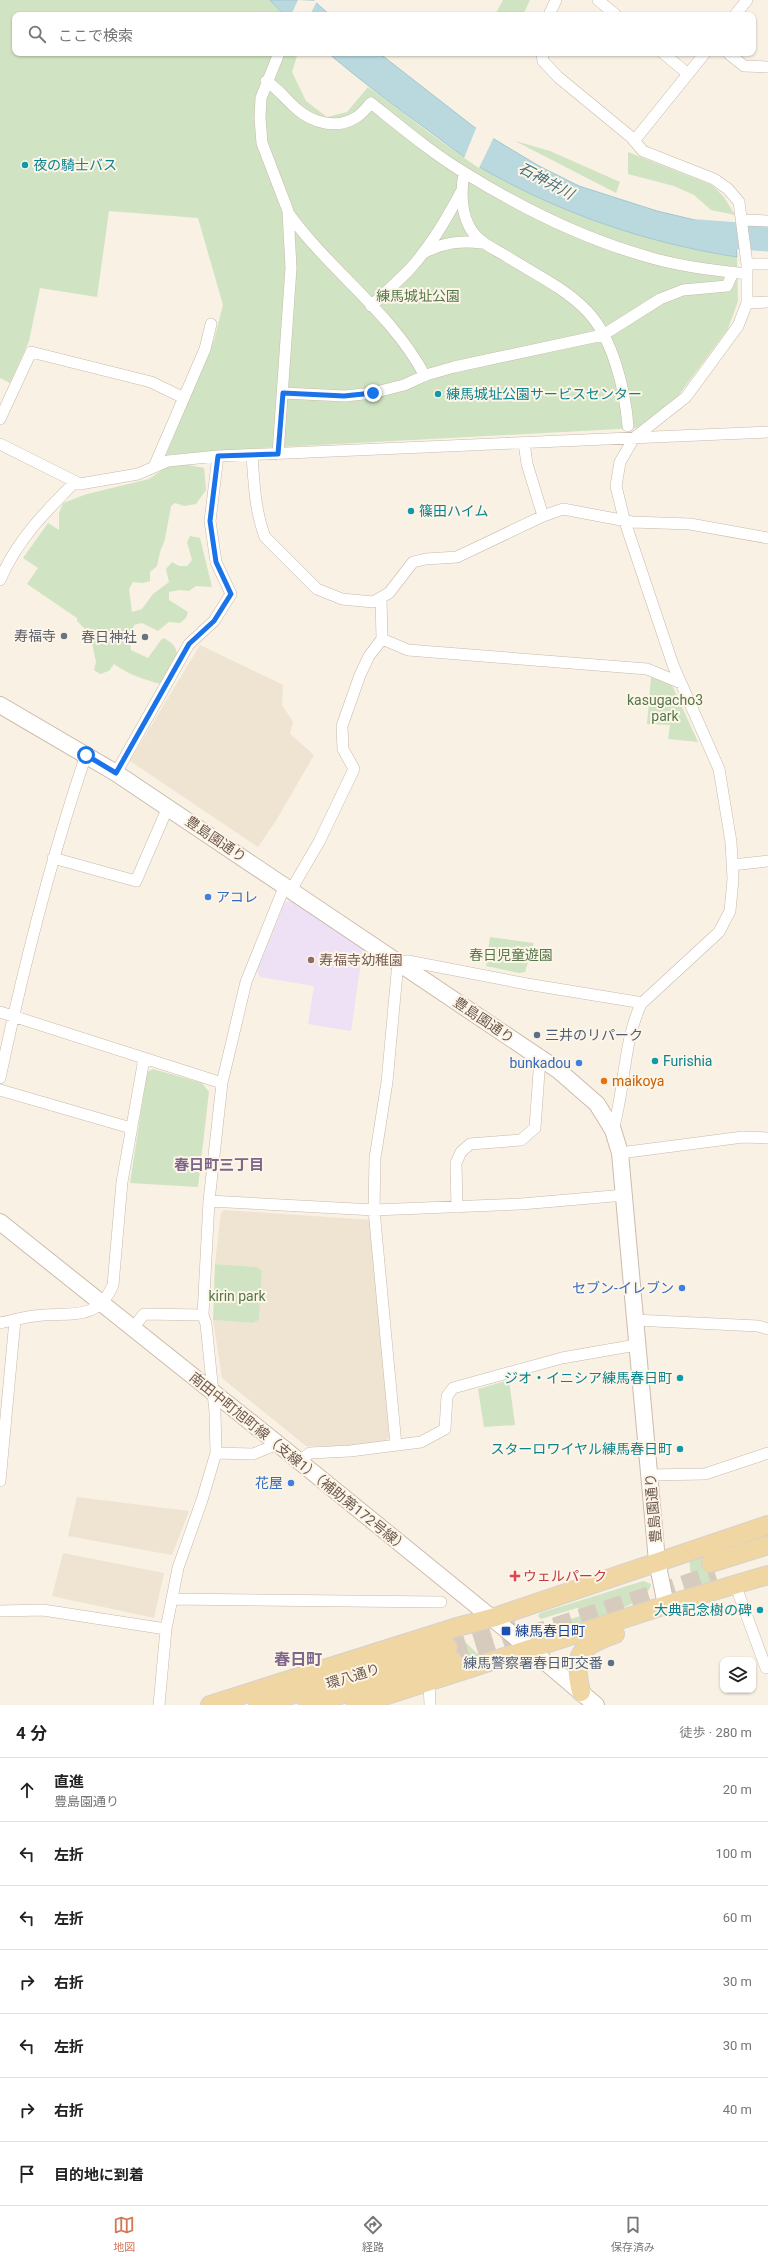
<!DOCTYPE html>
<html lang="ja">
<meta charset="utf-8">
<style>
body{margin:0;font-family:Roboto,"Noto Sans JP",sans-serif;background:#f2f2f2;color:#222}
.controls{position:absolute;right:12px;bottom:12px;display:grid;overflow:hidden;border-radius:8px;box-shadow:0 1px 3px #0004}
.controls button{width:36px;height:36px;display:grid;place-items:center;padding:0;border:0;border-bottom:1px solid #e0e0e0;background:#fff;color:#222;font:20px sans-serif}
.stop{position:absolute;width:12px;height:12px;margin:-9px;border:3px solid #1a73e8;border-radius:50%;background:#fff}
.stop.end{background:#1a73e8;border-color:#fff;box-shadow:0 1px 4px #0008}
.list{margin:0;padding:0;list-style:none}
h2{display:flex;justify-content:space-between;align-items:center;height:52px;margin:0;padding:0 16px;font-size:17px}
h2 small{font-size:13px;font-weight:400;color:#767676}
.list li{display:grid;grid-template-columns:26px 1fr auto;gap:12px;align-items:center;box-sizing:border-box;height:64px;padding:0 16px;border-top:1px solid #e0e0e0}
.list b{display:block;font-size:15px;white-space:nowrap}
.list p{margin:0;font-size:13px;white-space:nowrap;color:#767676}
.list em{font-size:13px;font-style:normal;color:#767676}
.icon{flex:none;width:22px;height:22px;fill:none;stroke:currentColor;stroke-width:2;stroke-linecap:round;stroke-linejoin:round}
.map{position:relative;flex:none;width:768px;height:1705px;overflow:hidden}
.search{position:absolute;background:#fff;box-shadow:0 1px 3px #0004;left:12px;right:12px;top:12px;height:44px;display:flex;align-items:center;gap:10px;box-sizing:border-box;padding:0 14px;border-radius:8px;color:#767676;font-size:15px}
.sheet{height:500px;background:#fff}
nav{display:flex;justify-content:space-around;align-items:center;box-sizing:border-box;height:56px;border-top:1px solid #e0e0e0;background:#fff;font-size:11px;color:#767676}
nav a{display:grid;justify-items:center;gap:2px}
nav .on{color:#d47756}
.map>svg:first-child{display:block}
.residential{fill:#efe3d2}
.education{fill:#eee0f5}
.green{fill:#d0e4c3}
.water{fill:#bad9df;stroke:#a2c7d0}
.pier{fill:#f9f1e3}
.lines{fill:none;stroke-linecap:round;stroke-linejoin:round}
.river{stroke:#bad9df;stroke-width:27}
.primary-tunnel{stroke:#d6cbbd;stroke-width:18;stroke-dasharray:18 9;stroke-linecap:butt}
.street-casing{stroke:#c8b9ab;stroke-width:12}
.secondary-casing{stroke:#cdbbac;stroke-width:18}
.primary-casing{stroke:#d6d1cd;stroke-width:20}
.street{stroke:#fff;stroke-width:11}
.secondary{stroke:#fff;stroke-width:16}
.primary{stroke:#f0d6a3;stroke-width:18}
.route{stroke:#1a73e8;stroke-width:5}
.culture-dot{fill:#0f9aa8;stroke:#fcf5e8;stroke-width:1.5}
.worship-dot{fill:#6b7280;stroke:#fcf5e8;stroke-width:1.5}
.shop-dot{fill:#3f7fe0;stroke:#fcf5e8;stroke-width:1.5}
.education-dot{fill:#8d6e63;stroke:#fcf5e8;stroke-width:1.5}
.service-dot{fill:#5c6f8a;stroke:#fcf5e8;stroke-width:1.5}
.food-dot{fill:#e8710a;stroke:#fcf5e8;stroke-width:1.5}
.health-dot{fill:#e0444e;stroke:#fcf5e8;stroke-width:1.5}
.transit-dot{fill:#1a4fb4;stroke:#fcf5e8;stroke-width:1.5}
.labels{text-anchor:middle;stroke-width:4;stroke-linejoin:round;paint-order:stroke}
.culture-label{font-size:14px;fill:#0d838f;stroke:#fcf5e8;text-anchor:start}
.park-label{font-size:14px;fill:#557849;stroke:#fcf5e8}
.worship-label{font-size:14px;fill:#5b616d;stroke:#fcf5e8;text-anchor:end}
.street-label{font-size:14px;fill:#6d594c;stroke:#fcf5e8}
.shop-label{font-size:14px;fill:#366cbe;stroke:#fcf5e8;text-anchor:end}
.education-label{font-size:14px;fill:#785e54;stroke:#fcf5e8;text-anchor:start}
.service-label{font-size:14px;fill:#4e5e75;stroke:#fcf5e8;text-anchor:start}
.food-label{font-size:14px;fill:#c56008;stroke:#fcf5e8;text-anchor:start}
.health-label{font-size:14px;fill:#be3a42;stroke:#fcf5e8;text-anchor:start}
.transit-label{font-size:14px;fill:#164399;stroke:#fcf5e8;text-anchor:start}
.water-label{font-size:15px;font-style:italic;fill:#49747e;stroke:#fcf5e8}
.neighbourhood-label{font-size:15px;font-weight:bold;fill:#7e658a;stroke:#fcf5e8}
.quarter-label{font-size:16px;font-weight:bold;fill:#7e658a;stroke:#fcf5e8}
</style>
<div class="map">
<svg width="768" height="1705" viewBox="0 0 768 1705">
<rect width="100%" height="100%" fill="#f9f1e3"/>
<path class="residential" d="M 200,645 L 283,685 L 282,705 L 293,722 L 290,734 L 314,755 L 277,819 L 258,847 L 130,761 Z
M 224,1210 L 372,1220 L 389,1437 L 385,1442 L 350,1447 L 306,1446 L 222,1378 L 213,1320 L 253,1323 L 259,1320 L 262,1271 L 256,1267 L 215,1264 L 221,1213 Z
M 77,1497 L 189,1511 L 172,1555 L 68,1536 Z
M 63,1553 L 164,1573 L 154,1618 L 52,1596 Z"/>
<path class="education" d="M 291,901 L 363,948 L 351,1031 L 308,1024 L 314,986 L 260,977 L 257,971 L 285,902 Z"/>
<path class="green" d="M 0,0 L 270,0 L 283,15 L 15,15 L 15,53 L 298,53 L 292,72 L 306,101 L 327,117 L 347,112 L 368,87 C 406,114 443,146 484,169 C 563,214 647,243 737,257 L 738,301 L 728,329 L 678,396 L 637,428 L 262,448 L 166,455 L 214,340 L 223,305 L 198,218 L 109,211 L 97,297 L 40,288 L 29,341 L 10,383 L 0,378 Z
M 503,0 L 530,0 L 523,15 L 495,15 Z
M 515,141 L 550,151 L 620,182 L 616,193 Z
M 628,152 L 712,185 L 724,197 L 735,215 L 711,210 L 694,195 L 674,186 L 628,174 Z
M 183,464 L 204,468 L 206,490 L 196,504 L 184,506 L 175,503 L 171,506 L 165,539 L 160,552 L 157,566 L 150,572 L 150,581 L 143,583 L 133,582 L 129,589 L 132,612 L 142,609 L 153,594 L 169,582 L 166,569 L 172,562 L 179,566 L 187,566 L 192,560 L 187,542 L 190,536 L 200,538 L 212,587 L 196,586 L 189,591 L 179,590 L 169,592 L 169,600 L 188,612 L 186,618 L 180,623 L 169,622 L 158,631 L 142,623 L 134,625 L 130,638 L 131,650 L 148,658 L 161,640 L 164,638 C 172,643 177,646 177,656 L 161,684 C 145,680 127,674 114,664 L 109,671 L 100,674 L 94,670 L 96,662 L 90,634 L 77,621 L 77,618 L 27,584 L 38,568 L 23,558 L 48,523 L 59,530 L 59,513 L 63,503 L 87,494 L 149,479 L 168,466 Z
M 651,677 L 672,685 L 698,742 L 668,739 L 670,725 L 647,724 Z
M 490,937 L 534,943 L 525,972 L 519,973 L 486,966 Z
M 153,1069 L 202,1083 L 209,1092 L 198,1187 L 130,1183 L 147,1072 Z
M 215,1264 L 257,1267 L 262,1271 L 259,1320 L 253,1323 L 213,1320 Z
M 509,1380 L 515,1425 L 484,1427 L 478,1389 Z
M 708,1551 L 718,1582 L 699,1587 L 692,1586 L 689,1558 Z
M 643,1581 L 651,1584 C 649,1607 573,1625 554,1628 L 550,1626 L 580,1616 L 580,1609 L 577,1608 L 541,1619 L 538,1616 L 540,1613 Z
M 460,1637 L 481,1657 L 454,1667 L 446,1640 Z"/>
<path class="water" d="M 270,0 L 313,0 L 330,15 L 284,15 Z
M 328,53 L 379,53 L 474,127 L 539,166 L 579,186 L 657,211 L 695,220 L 734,226 L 737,257 C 647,243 562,214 483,169 C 464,158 447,144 429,131 C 394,106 360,80 328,53 Z"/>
<path class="pier" d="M 298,0 L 317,1 L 310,15 L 291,15 Z
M 477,126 L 494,137 L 479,168 L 464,158 Z"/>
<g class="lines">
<path class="river" d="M 698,233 L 768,238"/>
<path class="primary-tunnel" d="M 448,1647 L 516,1626
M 452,1660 L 715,1574"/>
<g class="street-casing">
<path id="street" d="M 598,0 L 616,15
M 549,15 L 556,0
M 735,15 L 747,0
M 542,53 L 543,61 L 558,77 L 631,137 L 643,151 L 714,179 L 728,189 L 739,202 L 747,264 L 747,303 L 738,326 L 686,397 L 634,438 L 620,462 L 616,486 L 624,519 L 673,665 L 719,769 L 731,842 L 733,879 L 730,911 L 719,932 L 641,1004 C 623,1043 625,1089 613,1130
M 663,53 L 688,74
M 728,53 L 744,66 L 768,67
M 266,81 C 279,89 286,100 298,110 C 313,123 337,129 355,118 C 361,115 366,108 371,103 C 401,127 432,153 465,173 C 523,209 586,240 652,258 C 683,267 715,270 747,274
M 634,141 L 705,53
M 464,173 C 461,190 461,210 469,226 C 477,242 493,248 506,256 C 533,273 565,288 587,311 C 613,338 625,390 628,426
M 289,214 C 330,271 392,313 425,376
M 743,220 L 768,221
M 423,253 C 443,243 460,240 482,243
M 747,264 L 768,264
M 747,303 L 768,302
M 371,306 C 384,294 397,282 409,270 C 431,246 447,218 462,190
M 283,393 L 345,396 L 372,393 L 404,385 L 426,375 L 454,367 L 603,335 L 660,299 L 683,290 L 727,286 L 733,272
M 0,419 L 31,352 L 151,382 L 184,398
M 524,443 L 527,464 L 543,516
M 0,444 L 80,484 L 138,474 L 168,461 L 218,456 L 768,432
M 278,454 L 291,268 L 288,211 L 262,143 L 260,118 L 261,98 L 279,53
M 252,455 C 254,483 255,511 265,537 L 317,589 L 342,599 L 373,602 L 389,593 L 413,562 L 426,559 L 457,557 L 543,516 L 563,509 L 632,522 L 690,524 L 768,538
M 154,467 L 205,349 L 211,324
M 0,580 C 17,540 45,512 75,482
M 382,639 L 408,650 L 647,669 L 681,683
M 116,773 L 189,644 L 214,621 L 231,594 L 216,562 L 210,521 L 218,456
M 53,858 L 136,881 L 168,807
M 732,865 L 768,861
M 291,890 L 319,842 L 354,769 L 343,749 L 342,726 L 360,675 L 369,656 L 382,639 L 381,598
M 0,1012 L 222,1083
M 0,1078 C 23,969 50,861 86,755
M 0,1090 L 131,1128
M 620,1153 L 743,1137 L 768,1138
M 209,1201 L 374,1210 L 521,1204 L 625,1195
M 457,1207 L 456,1163 L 461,1152 L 470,1144 L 521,1140 L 535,1128 L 540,1058
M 634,1320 L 758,1326 L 768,1329
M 0,1323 C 14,1320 28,1316 43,1315 C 73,1313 98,1320 113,1285 L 122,1182 L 144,1059
M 133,1328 L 144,1314 L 203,1315
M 396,1445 L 374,1210 L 375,1158 L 387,1082 L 398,962 L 408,961 L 527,984 L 637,1002 L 641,1004
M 216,1453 L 253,1454 L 278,1444
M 299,1461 L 310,1453 L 350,1451 L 421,1442 L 445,1429 L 447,1396 L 453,1388 L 562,1358 L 636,1345
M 650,1475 L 705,1474 L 768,1453
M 0,1481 L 15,1320
M 735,1584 L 766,1668 L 768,1668
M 172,1599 L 441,1602
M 0,1611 L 43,1610 L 166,1629
M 429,1682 L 430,1705
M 159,1705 L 166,1629 L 178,1568 L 202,1500 L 216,1453 L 215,1412 L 206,1324 L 203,1315 L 209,1201 L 222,1083 L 246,982 L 285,885"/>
</g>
<g class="secondary-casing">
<path id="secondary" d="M 0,705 L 116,773 L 558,1070 L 597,1104 L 613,1130 L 620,1153 L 657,1561 L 666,1605
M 0,1222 L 278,1444 L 530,1649 L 596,1705"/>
</g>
<g class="primary-casing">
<path id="primary" d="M 711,1563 L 768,1545
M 581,1692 C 572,1654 580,1646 615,1634
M 210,1705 L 457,1627 L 492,1618 L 768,1525
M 258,1705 L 448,1647
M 308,1705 L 452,1660
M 356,1705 L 666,1605 L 768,1575"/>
</g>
<use href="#street" class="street"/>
<use href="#secondary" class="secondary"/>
<use href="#primary" class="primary"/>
</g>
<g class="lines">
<path class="route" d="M 86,755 L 116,773 L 189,644 L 214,621 L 231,594 L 216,562 L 210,521 L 218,456 L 278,454 L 283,393 L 344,396 L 373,393"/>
</g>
<g class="culture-dot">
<circle cx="25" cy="165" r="4"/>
<circle cx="438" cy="394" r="4"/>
<circle cx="411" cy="511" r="4"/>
<circle cx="655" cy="1061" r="4"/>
<circle cx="680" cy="1378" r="4"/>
<circle cx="680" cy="1449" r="4"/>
<circle cx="760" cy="1610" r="4"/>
</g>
<g class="worship-dot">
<circle cx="64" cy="636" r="4"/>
<circle cx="145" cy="637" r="4"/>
</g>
<g class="shop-dot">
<circle cx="208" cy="897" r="4"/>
<circle cx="579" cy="1063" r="4"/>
<circle cx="682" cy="1288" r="4"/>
<circle cx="291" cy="1483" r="4"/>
</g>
<circle class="education-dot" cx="311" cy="960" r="4"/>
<g class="service-dot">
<circle cx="537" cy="1035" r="4"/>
<circle cx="611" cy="1663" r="4"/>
</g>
<circle class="food-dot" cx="604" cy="1081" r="4"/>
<path class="health-dot" d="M513 1570h4v4h4v4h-4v4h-4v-4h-4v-4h4z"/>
<rect class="transit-dot" x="501" y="1626" width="10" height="10" rx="2"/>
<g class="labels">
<g class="culture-label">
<text x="33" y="170">夜の騎士バス</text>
<text x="446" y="399">練馬城址公園サービスセンター</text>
<text x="419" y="516">篠田ハイム</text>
<text x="663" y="1066">Furishia</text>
<text x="672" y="1383" text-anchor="end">ジオ・イニシア練馬春日町</text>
<text x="672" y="1454" text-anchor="end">スターロワイヤル練馬春日町</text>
<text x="752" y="1615" text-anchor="end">大典記念樹の碑</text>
</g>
<g class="park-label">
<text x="418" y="301">練馬城址公園</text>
<text x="665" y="705">kasugacho3<tspan x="665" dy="16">park</tspan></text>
<text x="511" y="960">春日児童遊園</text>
<text x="237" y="1301">kirin park</text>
</g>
<g class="worship-label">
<text x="56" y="641">寿福寺</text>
<text x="137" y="642">春日神社</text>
</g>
<g class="street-label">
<text transform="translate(216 839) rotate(34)" y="5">豊島園通り</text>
<text transform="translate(484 1020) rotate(34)" y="5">豊島園通り</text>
<text transform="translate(299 1462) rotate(39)" y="5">南田中町旭町線（支線1）（補助第172号線）</text>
<text transform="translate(653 1508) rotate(-95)" y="5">豊島園通り</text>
<text transform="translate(353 1676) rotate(-17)" y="5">環八通り</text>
</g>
<g class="shop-label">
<text x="216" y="902" text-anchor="start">アコレ</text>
<text x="571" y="1068">bunkadou</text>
<text x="674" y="1293">セブン-イレブン</text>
<text x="283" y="1488">花屋</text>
</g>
<g class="education-label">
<text x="319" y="965">寿福寺幼稚園</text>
</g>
<g class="service-label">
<text x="545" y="1040">三井のリパーク</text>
<text x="603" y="1668" text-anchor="end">練馬警察署春日町交番</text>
</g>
<g class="food-label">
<text x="612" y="1086">maikoya</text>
</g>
<g class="health-label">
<text x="523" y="1581">ウェルパーク</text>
</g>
<g class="transit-label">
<text x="515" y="1636">練馬春日町</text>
</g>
<g class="water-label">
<text transform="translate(546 181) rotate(28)" y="5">石神井川</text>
</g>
<g class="neighbourhood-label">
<text x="219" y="1170">春日町三丁目</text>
</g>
<g class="quarter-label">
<text x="298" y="1665">春日町</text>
</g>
</g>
</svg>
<div class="controls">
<button><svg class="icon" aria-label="layers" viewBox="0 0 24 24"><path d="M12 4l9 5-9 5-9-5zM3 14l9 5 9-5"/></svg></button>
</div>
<div class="stop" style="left:86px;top:755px"></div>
<div class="stop end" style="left:373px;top:393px"></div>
<div class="search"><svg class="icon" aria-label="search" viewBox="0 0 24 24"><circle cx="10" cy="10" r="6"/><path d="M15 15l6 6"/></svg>ここで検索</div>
</div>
<section class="sheet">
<h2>4 分<small>徒歩 · 280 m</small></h2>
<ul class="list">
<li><svg class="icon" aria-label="ahead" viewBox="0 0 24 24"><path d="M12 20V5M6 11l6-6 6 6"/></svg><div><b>直進</b><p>豊島園通り</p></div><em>20 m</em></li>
<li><svg class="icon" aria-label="left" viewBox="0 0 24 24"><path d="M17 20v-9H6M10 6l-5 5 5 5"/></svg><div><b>左折</b></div><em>100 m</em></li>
<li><svg class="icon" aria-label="left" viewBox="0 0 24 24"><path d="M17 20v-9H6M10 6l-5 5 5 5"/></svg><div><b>左折</b></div><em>60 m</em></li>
<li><svg class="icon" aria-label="right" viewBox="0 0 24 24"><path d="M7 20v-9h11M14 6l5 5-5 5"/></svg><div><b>右折</b></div><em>30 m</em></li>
<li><svg class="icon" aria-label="left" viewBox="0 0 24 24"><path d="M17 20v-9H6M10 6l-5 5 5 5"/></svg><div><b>左折</b></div><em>30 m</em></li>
<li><svg class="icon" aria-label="right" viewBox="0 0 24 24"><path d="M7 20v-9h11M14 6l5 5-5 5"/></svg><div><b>右折</b></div><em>40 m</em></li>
<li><svg class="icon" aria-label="arrive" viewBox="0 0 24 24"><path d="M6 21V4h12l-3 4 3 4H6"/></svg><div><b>目的地に到着</b></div></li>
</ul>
</section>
<nav>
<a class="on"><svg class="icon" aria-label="map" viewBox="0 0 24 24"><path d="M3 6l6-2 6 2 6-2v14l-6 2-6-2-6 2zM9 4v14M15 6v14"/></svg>地図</a>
<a><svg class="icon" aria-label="directions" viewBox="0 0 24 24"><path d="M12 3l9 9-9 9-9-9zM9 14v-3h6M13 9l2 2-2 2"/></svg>経路</a>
<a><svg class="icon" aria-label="saved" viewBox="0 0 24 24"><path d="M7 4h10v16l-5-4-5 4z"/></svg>保存済み</a>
</nav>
